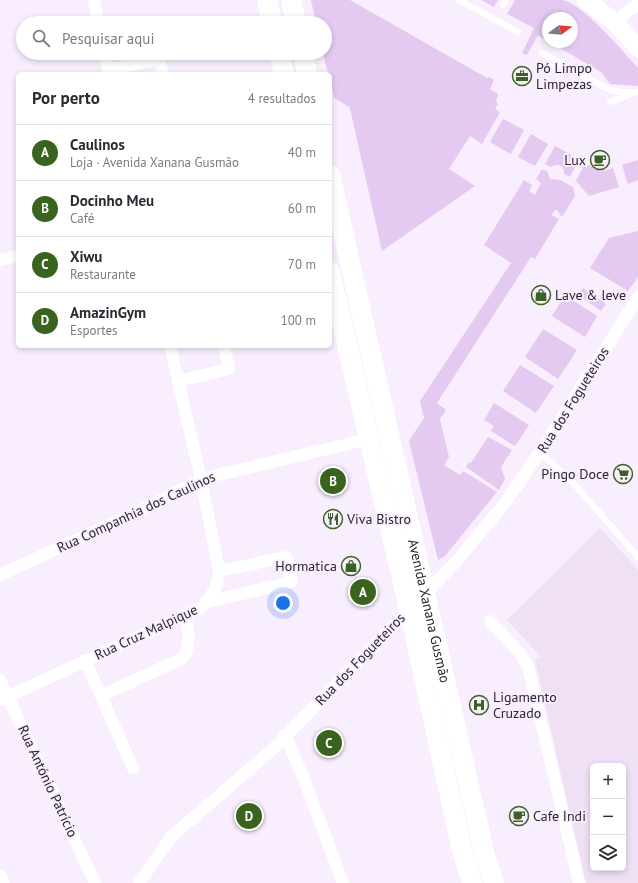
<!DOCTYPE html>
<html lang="pt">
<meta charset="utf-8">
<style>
body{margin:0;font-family:"PT Sans",sans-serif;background:#f2f2f3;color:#2b2b33}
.controls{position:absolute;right:12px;bottom:12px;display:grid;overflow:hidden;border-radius:6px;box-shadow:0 2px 6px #0003}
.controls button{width:36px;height:36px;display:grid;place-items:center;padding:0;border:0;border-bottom:1px solid #e1e1e2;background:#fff;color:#2b2b33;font:20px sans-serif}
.compass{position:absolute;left:542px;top:12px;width:36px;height:36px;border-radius:50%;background:#fff;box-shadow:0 2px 6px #0003;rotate:74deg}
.you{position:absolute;left:283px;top:603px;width:14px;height:14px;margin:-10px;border:3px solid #fff;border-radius:50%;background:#1a73e8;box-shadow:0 0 0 6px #1a73e833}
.badge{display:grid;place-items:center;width:26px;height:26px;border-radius:50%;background:#3a631f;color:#fff;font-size:13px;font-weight:700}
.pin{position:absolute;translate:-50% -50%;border:2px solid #fff;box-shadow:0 1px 4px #0006}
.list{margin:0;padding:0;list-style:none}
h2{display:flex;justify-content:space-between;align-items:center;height:52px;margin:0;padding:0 16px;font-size:17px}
h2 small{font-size:13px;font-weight:400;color:#7c7c81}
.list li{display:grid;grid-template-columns:26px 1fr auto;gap:12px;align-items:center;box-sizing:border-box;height:56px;padding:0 16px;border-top:1px solid #e1e1e2}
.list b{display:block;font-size:15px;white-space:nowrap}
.list p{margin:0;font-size:13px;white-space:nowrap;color:#7c7c81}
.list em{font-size:13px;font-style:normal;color:#7c7c81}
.icon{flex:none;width:22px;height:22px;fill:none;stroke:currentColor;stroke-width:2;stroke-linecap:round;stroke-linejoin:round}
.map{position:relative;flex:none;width:638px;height:883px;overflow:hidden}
.search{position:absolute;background:#fff;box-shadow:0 2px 6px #0003;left:16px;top:16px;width:316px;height:44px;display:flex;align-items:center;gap:10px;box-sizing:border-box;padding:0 14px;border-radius:22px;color:#7c7c81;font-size:15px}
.panel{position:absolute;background:#fff;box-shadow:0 2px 6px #0003;left:16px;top:72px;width:316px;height:276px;border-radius:6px}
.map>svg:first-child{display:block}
.built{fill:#efe0f6;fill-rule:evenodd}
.green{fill:#e4c9f1}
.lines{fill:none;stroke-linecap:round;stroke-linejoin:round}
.lane{stroke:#fff;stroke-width:6}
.street{stroke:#fff;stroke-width:12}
.secondary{stroke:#fff;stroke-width:18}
.primary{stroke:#fff;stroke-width:20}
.labels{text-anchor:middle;stroke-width:4;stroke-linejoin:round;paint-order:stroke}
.poi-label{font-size:14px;fill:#2b272d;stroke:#f9eefe;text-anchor:start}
.street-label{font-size:14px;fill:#2b272d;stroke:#f9eefe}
</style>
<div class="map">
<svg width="638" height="883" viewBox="0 0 638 883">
<rect width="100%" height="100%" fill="#f9eefe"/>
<path class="built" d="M 600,528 L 638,570 L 638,883 L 586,883 L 535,660 L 541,657 L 507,620 ZM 593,766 L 623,766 L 623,868 L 593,868 Z"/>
<path class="green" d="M 311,0 L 350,0 L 487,78 L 489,77 L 494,80 L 490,89 L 498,94 L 496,102 L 498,104 L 495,109 L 500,112 L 482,144 L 470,136 L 449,169 L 475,186 L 382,251 L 351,113 L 349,107 L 334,98 L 330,74 L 328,74 L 323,53 L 325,53 L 325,23 L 316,23 Z
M 481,0 L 498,0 L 494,7 Z
M 515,0 C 530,0 548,0 562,0 C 584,4 622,51 638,68 L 638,86 L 610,84 L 601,72 L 550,42 L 572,42 L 572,18 L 548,18 L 548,41 L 538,35 L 527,55 L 522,53 L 534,28 L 507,14 Z
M 503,119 L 524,130 L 511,154 L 490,142 Z
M 531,134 L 548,144 L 535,166 L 518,157 Z
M 555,146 L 579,159 L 570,177 L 564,174 C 565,165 557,163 551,167 L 545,164 Z
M 638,160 L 638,180 L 628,184 L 622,165 Z
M 585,163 L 601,171 L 613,168 L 619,187 L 589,196 L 576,181 Z
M 542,169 L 548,172 L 550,179 L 560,180 L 573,187 L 575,196 L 562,217 L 556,209 L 551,215 L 559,219 L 535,259 L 531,257 L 437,403 L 446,410 L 440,419 L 449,457 L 444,465 L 460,475 L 463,471 L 497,492 L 445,556 L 438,560 L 409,441 L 424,418 L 420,401 L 511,263 L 484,245 L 524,180 L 532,185 L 529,191 L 535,195 L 541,183 L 536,179 Z
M 638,231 L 638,277 L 628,291 L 590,268 L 609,238 Z
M 583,288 L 606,304 L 601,311 L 578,295 Z
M 565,295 L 597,316 L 585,337 L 552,316 Z
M 543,329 L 577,350 L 558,379 L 525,357 Z
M 520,365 L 554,386 L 536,413 L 503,391 Z
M 494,403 L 529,425 L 515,446 L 491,431 L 494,426 L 484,420 Z
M 488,437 L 512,450 L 501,467 L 505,479 L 499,490 L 466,467 L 469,462 L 471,463 Z"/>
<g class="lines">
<path class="lane" d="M 459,0 L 518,32
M 503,5 L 506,0
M 542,53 L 608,89 L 620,92 L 638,92
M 545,68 L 561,63
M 610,102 L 634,93
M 540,452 L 575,485 L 638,557"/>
<path class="street" d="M 94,0 L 98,23
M 614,22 L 638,4
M 104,53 L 109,74
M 108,70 L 159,59 L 163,74
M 0,260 L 18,256
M 178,381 L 229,369 L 224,346
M 0,575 L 152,505 L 201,479 L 369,439
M 207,602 L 292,582 L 286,557 L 219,571
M 490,621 L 519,652 L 528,666 L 579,883
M 85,660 L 133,768
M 0,680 L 95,883
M 101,696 L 183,658 C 192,646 187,628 186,615
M 0,700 L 201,608 C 211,597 218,587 219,571 L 201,479 L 170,346
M 285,735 L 304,779 L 343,883
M 0,875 L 4,883
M 139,883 L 172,836 L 274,748 L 456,562 L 505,503 L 540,452 L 638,297"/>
<path class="secondary" d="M 586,0 L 614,22 L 638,48"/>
<g class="primary">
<path d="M 267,0 L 272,23"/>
<path d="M 291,0 L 296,23"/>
<path d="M 279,53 L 284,74"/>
<path d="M 303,53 L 307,74"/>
<path id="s1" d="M 330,175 L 485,856 L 494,883"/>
<path d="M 330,272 L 409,609 L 461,846 L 472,883"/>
</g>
</g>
<defs>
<g id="office-ring" transform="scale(1)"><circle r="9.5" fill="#f9eefe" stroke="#3a631f" stroke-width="1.5"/><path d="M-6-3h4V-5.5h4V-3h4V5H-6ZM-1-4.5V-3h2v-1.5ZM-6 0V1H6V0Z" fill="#3a631f"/></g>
<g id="cafe-ring" transform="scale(1)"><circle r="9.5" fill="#f9eefe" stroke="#3a631f" stroke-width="1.5"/><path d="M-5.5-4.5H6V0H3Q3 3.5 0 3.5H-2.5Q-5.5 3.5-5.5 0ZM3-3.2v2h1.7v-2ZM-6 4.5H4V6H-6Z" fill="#3a631f"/></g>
<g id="shop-ring" transform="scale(1)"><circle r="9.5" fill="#f9eefe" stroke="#3a631f" stroke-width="1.5"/><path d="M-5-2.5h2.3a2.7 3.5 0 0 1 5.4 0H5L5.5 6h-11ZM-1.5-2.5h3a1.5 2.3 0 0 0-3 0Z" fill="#3a631f"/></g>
<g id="supermarket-ring" transform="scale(1)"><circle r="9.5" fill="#f9eefe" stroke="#3a631f" stroke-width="1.5"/><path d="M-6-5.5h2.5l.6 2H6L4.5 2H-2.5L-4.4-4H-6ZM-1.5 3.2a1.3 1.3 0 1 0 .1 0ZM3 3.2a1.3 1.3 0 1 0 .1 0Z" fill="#3a631f"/></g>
<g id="restaurant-ring" transform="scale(1)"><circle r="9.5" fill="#f9eefe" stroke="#3a631f" stroke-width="1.5"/><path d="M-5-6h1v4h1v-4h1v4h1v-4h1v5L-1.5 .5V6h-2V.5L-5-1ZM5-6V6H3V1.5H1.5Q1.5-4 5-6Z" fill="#3a631f"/></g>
<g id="hospital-ring" transform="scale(1)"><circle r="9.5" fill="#f9eefe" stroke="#3a631f" stroke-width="1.5"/><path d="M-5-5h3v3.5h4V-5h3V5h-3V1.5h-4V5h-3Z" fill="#3a631f"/></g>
</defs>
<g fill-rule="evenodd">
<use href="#office-ring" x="522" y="76"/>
<use href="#cafe-ring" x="600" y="160"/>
<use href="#shop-ring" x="541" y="295"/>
<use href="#supermarket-ring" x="623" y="474"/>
<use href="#restaurant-ring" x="333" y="519"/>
<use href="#shop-ring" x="351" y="566"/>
<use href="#hospital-ring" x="479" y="705"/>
<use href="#cafe-ring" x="519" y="816"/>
</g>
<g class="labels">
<g class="poi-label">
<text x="536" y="73">Pó Limpo<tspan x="536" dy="16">Limpezas</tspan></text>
<text x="586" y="165" text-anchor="end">Lux</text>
<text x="555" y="300">Lave &amp; leve</text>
<text x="609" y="479" text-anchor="end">Pingo Doce</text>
<text x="347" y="524">Viva Bistro</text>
<text x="337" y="571" text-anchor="end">Hormatica</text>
<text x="493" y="702">Ligamento<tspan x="493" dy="16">Cruzado</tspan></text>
<text x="533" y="821">Cafe Indi</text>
</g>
<g class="street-label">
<text transform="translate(573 400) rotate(-58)" y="5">Rua dos Fogueteiros</text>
<text transform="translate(136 512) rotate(-25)" y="5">Rua Companhia dos Caulinos</text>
<text dy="5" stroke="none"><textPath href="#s1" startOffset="447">Avenida Xanana Gusmão</textPath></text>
<text transform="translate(146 632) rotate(-25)" y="5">Rua Cruz Malpique</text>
<text transform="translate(360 659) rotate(-46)" y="5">Rua dos Fogueteiros</text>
<text transform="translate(48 781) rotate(65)" y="5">Rua António Patrício</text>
</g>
</g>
</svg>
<div class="controls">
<button>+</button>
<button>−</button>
<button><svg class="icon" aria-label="layers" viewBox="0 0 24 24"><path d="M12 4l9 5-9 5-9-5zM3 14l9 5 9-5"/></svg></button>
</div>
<svg class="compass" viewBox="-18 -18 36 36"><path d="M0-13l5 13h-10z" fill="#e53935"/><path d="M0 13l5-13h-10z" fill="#7c7c81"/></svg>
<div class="you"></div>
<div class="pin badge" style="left:363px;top:592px">A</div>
<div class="pin badge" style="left:333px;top:481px">B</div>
<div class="pin badge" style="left:329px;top:743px">C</div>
<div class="pin badge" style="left:249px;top:816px">D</div>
<div class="search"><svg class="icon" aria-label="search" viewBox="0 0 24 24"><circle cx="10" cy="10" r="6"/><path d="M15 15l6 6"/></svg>Pesquisar aqui</div>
<section class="panel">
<h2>Por perto<small>4 resultados</small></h2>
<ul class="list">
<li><span class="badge">A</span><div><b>Caulinos</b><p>Loja · Avenida Xanana Gusmão</p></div><em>40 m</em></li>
<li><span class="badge">B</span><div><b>Docinho Meu</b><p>Café</p></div><em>60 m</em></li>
<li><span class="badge">C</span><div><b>Xiwu</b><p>Restaurante</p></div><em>70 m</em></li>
<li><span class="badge">D</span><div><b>AmazinGym</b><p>Esportes</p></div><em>100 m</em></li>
</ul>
</section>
</div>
